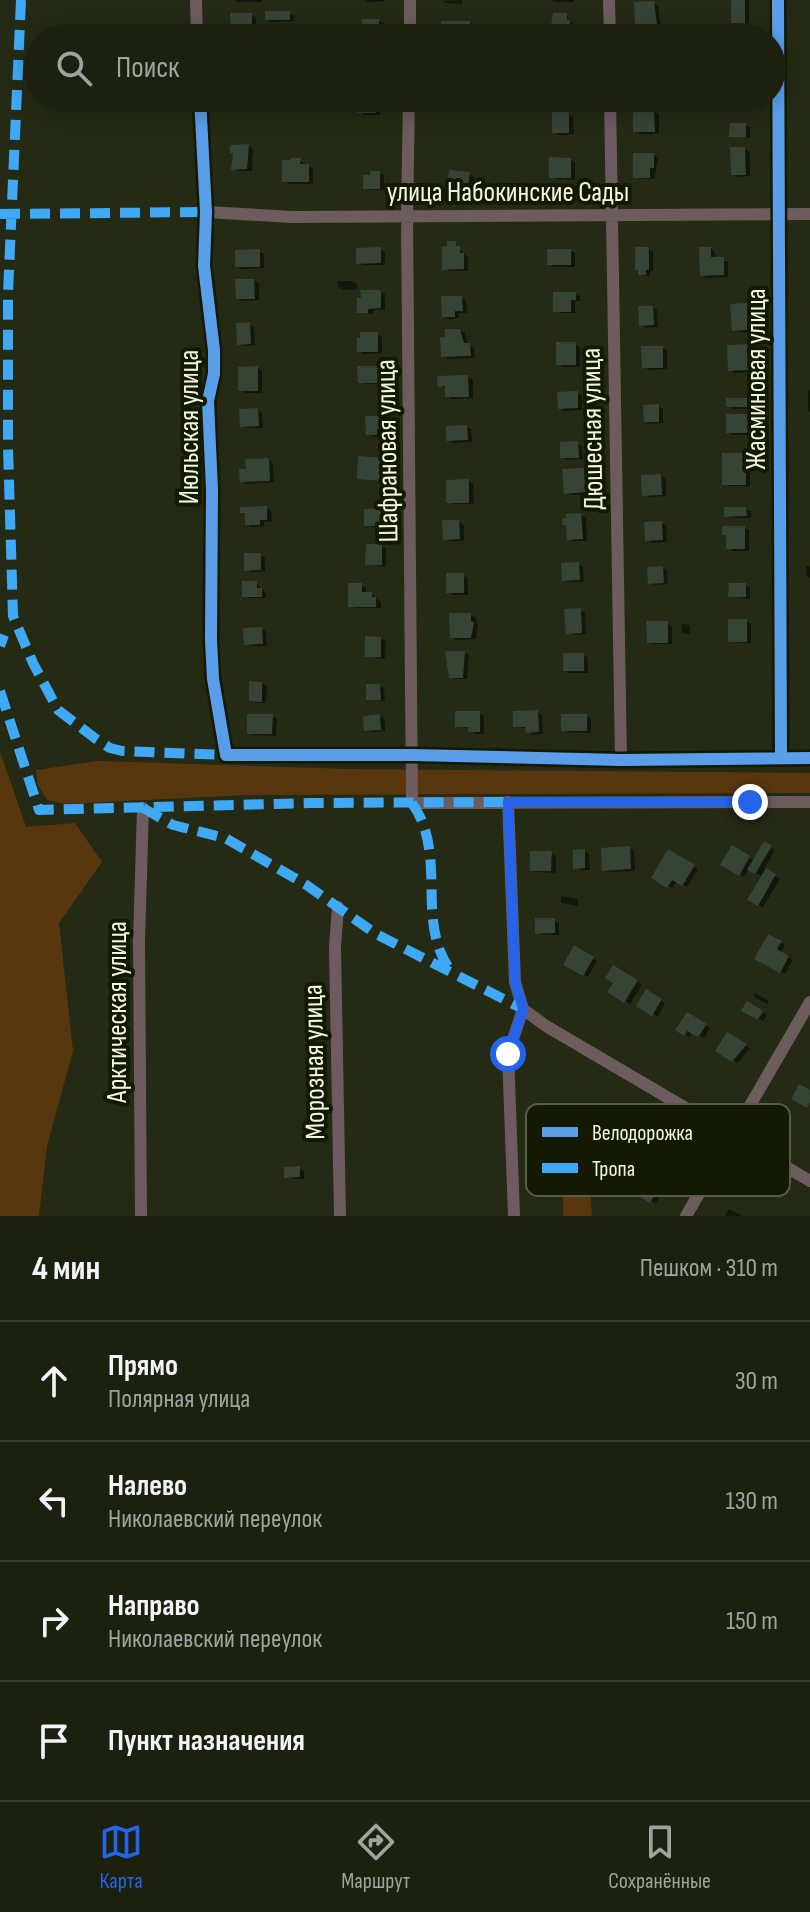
<!DOCTYPE html>
<html lang="ru">
<meta charset="utf-8">
<style>
body{margin:0;font-family:"Sofia Sans Condensed",sans-serif;background:#292d1d;color:#f1f3f6}
.stop{position:absolute;width:24px;height:24px;margin:-18px;border:6px solid #2563eb;border-radius:50%;background:#fff}
.stop.end{background:#2563eb;border-color:#fff;box-shadow:0 2px 8px #0008}
.list{margin:0;padding:0;list-style:none}
h2{display:flex;justify-content:space-between;align-items:center;height:104px;margin:0;padding:0 32px;font-size:34px}
h2 small{font-size:26px;font-weight:400;color:#a0a39e}
.list li{display:grid;grid-template-columns:52px 1fr auto;gap:24px;align-items:center;box-sizing:border-box;height:120px;padding:0 32px;border-top:2px solid #3a3e2f}
.list b{display:block;font-size:30px;white-space:nowrap}
.list p{margin:0;font-size:26px;white-space:nowrap;color:#a0a39e}
.list em{font-size:26px;font-style:normal;color:#a0a39e}
.icon{flex:none;width:44px;height:44px;fill:none;stroke:currentColor;stroke-width:2;stroke-linecap:round;stroke-linejoin:round}
.map{position:relative;flex:none;width:810px;height:1216px;overflow:hidden}
.search{position:absolute;background:#1c200f;box-shadow:0 4px 20px #0003;left:24px;right:24px;top:24px;height:88px;display:flex;align-items:center;gap:20px;box-sizing:border-box;padding:0 28px;border-radius:44px;color:#a0a39e;font-size:30px}
.sheet{height:584px;background:#1c200f}
nav{display:flex;justify-content:space-around;align-items:center;box-sizing:border-box;height:112px;border-top:2px solid #3a3e2f;background:#1c200f;font-size:22px;color:#a0a39e}
nav a{display:grid;justify-items:center;gap:4px}
nav .on{color:#2563eb}
.map>svg:first-child{display:block}
.green{fill:#58360e}
.shadow{fill:#0007}
.building{fill:#364436}
.lines{fill:none;stroke-linecap:round;stroke-linejoin:round}
.minor{stroke:#6c5c5e;stroke-width:12}
.quiet{stroke:#3fa9f5;stroke-width:10;stroke-dasharray:20 10;stroke-linecap:butt}
.cycleway-casing{stroke:#141904;stroke-width:17}
.cycleway{stroke:#5a9eea;stroke-width:12}
.route{stroke:#2563eb;stroke-width:10}
.labels{text-anchor:middle;stroke-width:8;stroke-linejoin:round;paint-order:stroke}
.street-label{font-size:28px;fill:#eff8dc;stroke:#141904}
.key{fill:#141904;stroke:#565c45;stroke-width:2}
.key-label{font-size:22px;fill:#eff8dc}
</style>
<div class="map">
<svg width="810" height="1216" viewBox="0 0 810 1216">
<rect width="100%" height="100%" fill="#252a14"/>
<path class="green" d="M 0,751 L 26,827 L 75,823 L 102,862 L 59,923 L 73,1051 L 47,1146 L 39,1216 L 0,1216 Z
M 97,761 L 351,769 L 810,773 L 810,793 L 247,795 L 65,804 L 47,800 L 38,785 L 36,770 Z
M 586,1130 L 592,1216 L 563,1216 L 563,1142 Z"/>
<path class="shadow" d="M 235,0 L 262,0 L 262,2 L 238,2 Z
M 364,0 L 385,0 L 385,1 L 368,2 Z
M 462,0 L 462,4 L 447,3 L 442,1 Z
M 551,0 L 574,0 L 574,2 L 555,2 Z
M 733,0 L 749,0 L 749,24 L 733,22 Z
M 653,3 L 658,6 L 661,27 L 642,28 L 637,25 Z
M 289,13 L 294,16 L 294,21 L 271,22 L 267,19 Z
M 251,15 L 256,18 L 256,28 L 251,28 L 251,35 L 237,35 L 233,33 Z
M 566,15 L 574,24 L 574,38 L 551,38 Z
M 379,21 L 384,23 L 384,38 L 366,38 Z
M 470,23 L 474,26 L 474,38 L 446,38 Z
M 254,98 L 267,98 L 270,100 L 270,107 L 259,107 L 254,105 Z
M 359,98 L 380,99 L 380,115 L 364,115 L 359,112 Z
M 654,112 L 659,114 L 659,134 L 640,134 L 635,131 Z
M 568,114 L 573,117 L 574,134 L 559,135 L 554,132 Z
M 746,125 L 750,127 L 750,138 L 732,136 Z
M 249,146 L 253,149 L 252,171 L 238,171 L 233,169 Z
M 745,149 L 750,152 L 750,176 L 738,177 L 733,174 Z
M 653,155 L 658,158 L 654,179 L 640,179 L 635,176 Z
M 300,160 L 305,166 L 313,168 L 313,184 L 289,184 L 284,181 Z
M 571,160 L 575,162 L 575,180 L 556,179 L 551,177 Z
M 379,173 L 384,175 L 384,190 L 370,190 L 365,188 Z
M 469,174 L 474,176 L 473,188 L 449,184 Z
M 455,243 L 468,258 L 468,271 L 449,271 L 444,268 Z
M 649,249 L 653,252 L 653,271 L 650,272 L 650,276 L 645,276 L 640,274 Z
M 711,249 L 715,252 L 716,259 L 728,262 L 728,277 L 706,278 L 702,275 Z
M 380,250 L 385,252 L 385,265 L 363,265 L 358,263 Z
M 259,251 L 264,254 L 264,268 L 241,269 L 237,266 Z
M 571,251 L 575,253 L 575,267 L 554,267 L 549,264 Z
M 254,281 L 259,283 L 259,300 L 242,301 L 238,298 Z
M 338,281 L 353,281 L 357,284 L 357,289 L 343,290 L 338,287 Z
M 380,292 L 385,294 L 385,310 L 373,310 L 373,314 L 359,312 Z
M 575,294 L 580,296 L 580,301 L 575,301 L 575,313 L 560,313 L 555,311 Z
M 462,298 L 466,300 L 467,313 L 459,313 L 459,318 L 449,319 L 444,316 Z
M 746,305 L 751,308 L 752,332 L 738,332 L 734,330 Z
M 653,308 L 657,310 L 658,327 L 646,328 L 641,325 Z
M 249,324 L 254,327 L 255,345 L 244,346 L 239,343 Z
M 460,331 L 465,333 L 468,345 L 474,348 L 475,358 L 448,359 L 443,356 Z
M 377,334 L 382,337 L 382,353 L 364,354 L 359,351 Z
M 575,344 L 580,347 L 580,367 L 563,367 L 558,364 Z
M 746,346 L 751,349 L 752,372 L 735,373 L 730,370 Z
M 662,348 L 667,350 L 667,369 L 649,370 L 644,367 Z
M 258,368 L 262,371 L 262,393 L 245,393 L 240,390 Z
M 380,368 L 384,371 L 385,384 L 364,384 L 360,382 Z
M 468,377 L 473,380 L 473,398 L 452,399 L 447,396 L 447,388 L 440,385 Z
M 808,390 L 810,390 L 810,412 L 808,411 Z
M 577,393 L 582,395 L 582,410 L 564,411 L 560,408 Z
M 746,400 L 751,402 L 751,409 L 733,409 L 728,406 Z
M 658,406 L 663,409 L 663,423 L 650,424 L 646,421 Z
M 258,410 L 262,413 L 263,428 L 247,428 L 242,426 Z
M 747,416 L 752,419 L 752,435 L 732,435 L 728,432 Z
M 380,418 L 385,421 L 385,430 L 381,431 L 381,436 L 373,437 L 368,434 Z
M 467,427 L 471,429 L 472,442 L 453,443 L 448,440 Z
M 578,444 L 582,446 L 583,459 L 567,460 L 562,457 Z
M 751,455 L 756,458 L 756,471 L 750,471 L 750,486 L 729,486 L 724,484 Z
M 269,460 L 273,463 L 274,482 L 246,484 L 242,481 Z
M 382,460 L 387,463 L 386,482 L 359,478 Z
M 584,470 L 589,473 L 590,494 L 570,495 L 566,492 Z
M 661,476 L 666,479 L 666,496 L 649,497 L 644,494 Z
M 469,481 L 473,484 L 474,504 L 453,504 L 448,502 Z
M 266,508 L 271,510 L 272,521 L 264,522 L 264,526 L 252,527 L 247,524 L 247,515 L 242,512 Z
M 746,509 L 751,511 L 751,518 L 730,518 L 726,516 Z
M 387,510 L 391,513 L 391,519 L 386,519 L 386,527 L 371,527 L 366,524 Z
M 581,515 L 586,518 L 587,541 L 573,541 L 569,538 Z
M 459,522 L 464,525 L 464,541 L 449,541 L 445,538 Z
M 661,523 L 666,526 L 667,542 L 652,543 L 647,540 Z
M 744,528 L 749,530 L 749,551 L 733,551 L 728,548 Z
M 382,546 L 386,549 L 386,567 L 367,564 Z
M 260,555 L 265,558 L 265,572 L 251,572 L 246,569 Z
M 578,564 L 583,567 L 584,582 L 569,582 L 564,580 Z
M 806,566 L 810,566 L 810,578 L 806,575 Z
M 663,568 L 667,571 L 668,584 L 654,585 L 650,582 Z
M 463,575 L 468,578 L 468,595 L 453,595 L 448,592 Z
M 256,583 L 266,593 L 266,598 L 249,598 L 244,596 Z
M 361,585 L 366,588 L 366,594 L 371,594 L 381,602 L 381,608 L 355,608 L 350,606 Z
M 746,585 L 750,587 L 750,599 L 730,596 Z
M 580,610 L 585,613 L 586,634 L 573,635 L 568,633 Z
M 470,615 L 475,617 L 478,626 L 476,639 L 456,640 L 452,637 Z
M 747,621 L 751,624 L 751,643 L 735,643 L 730,641 Z
M 667,623 L 672,626 L 672,644 L 653,644 L 649,642 Z
M 682,624 L 690,625 L 690,634 L 682,633 Z
M 262,629 L 266,631 L 267,646 L 251,646 L 246,644 Z
M 381,639 L 386,641 L 385,659 L 367,656 Z
M 465,653 L 469,655 L 467,679 L 455,679 L 451,676 Z
M 584,655 L 588,658 L 588,673 L 570,673 L 565,670 Z
M 262,684 L 267,686 L 266,703 L 256,703 L 251,700 Z
M 380,686 L 384,688 L 385,701 L 368,699 Z
M 537,712 L 542,715 L 543,734 L 532,735 L 528,729 L 515,726 Z
M 479,713 L 484,716 L 484,734 L 475,734 L 470,728 L 457,726 Z
M 272,716 L 277,719 L 276,736 L 253,735 L 249,733 Z
M 380,716 L 385,719 L 385,731 L 371,732 L 366,730 Z
M 586,716 L 591,718 L 591,733 L 568,732 L 563,730 Z
M 765,844 L 775,850 L 764,869 L 780,879 L 763,907 L 750,900 L 763,877 L 749,869 L 744,877 L 723,864 L 732,848 L 755,861 Z
M 629,848 L 634,851 L 635,871 L 609,872 L 604,870 Z
M 584,851 L 589,854 L 590,870 L 580,870 L 575,867 Z
M 669,851 L 698,869 L 687,887 L 677,881 L 672,888 L 653,877 Z
M 551,853 L 556,856 L 556,873 L 537,872 L 532,870 Z
M 561,896 L 578,899 L 578,906 L 561,903 Z
M 554,920 L 559,923 L 559,935 L 542,935 L 537,932 Z
M 769,936 L 785,945 L 781,953 L 793,960 L 785,974 L 757,958 Z
M 575,948 L 597,961 L 588,977 L 566,964 Z
M 614,967 L 642,985 L 630,1004 L 610,991 L 616,983 Z
M 647,992 L 665,1003 L 658,1017 L 639,1006 Z
M 755,993 L 769,1001 L 767,1004 L 753,996 Z
M 747,1004 L 767,1015 L 763,1021 L 744,1010 Z
M 687,1014 L 710,1028 L 704,1038 L 693,1032 L 689,1037 L 678,1030 Z
M 727,1035 L 750,1048 L 738,1063 L 718,1051 Z
M 649,1164 L 671,1177 L 656,1204 L 633,1191 Z
M 299,1168 L 304,1171 L 304,1179 L 291,1179 L 286,1176 Z
M 729,1209 L 743,1216 L 725,1216 Z"/>
<path class="building" d="M 731,0 L 745,0 L 745,23 L 731,23 Z
M 654,1 L 657,25 L 635,26 L 634,2 Z
M 265,11 L 290,11 L 290,20 L 265,20 Z
M 230,13 L 252,13 L 252,26 L 247,26 L 247,33 L 231,34 Z
M 553,13 L 567,13 L 567,19 L 570,20 L 570,38 L 549,38 Z
M 362,19 L 379,19 L 379,38 L 362,38 Z
M 441,21 L 470,21 L 470,38 L 444,38 L 444,35 L 441,35 Z
M 357,98 L 376,98 L 376,113 L 357,113 Z
M 633,110 L 654,110 L 655,132 L 633,132 Z
M 552,112 L 569,112 L 569,133 L 552,133 Z
M 730,123 L 746,123 L 746,137 L 729,137 Z
M 249,144 L 247,169 L 231,170 L 233,153 L 230,153 L 230,145 Z
M 730,147 L 745,147 L 746,175 L 731,175 Z
M 633,153 L 654,153 L 654,168 L 650,168 L 650,178 L 633,178 Z
M 549,157 L 571,158 L 571,178 L 549,178 Z
M 290,158 L 301,158 L 300,164 L 309,164 L 309,182 L 282,182 L 282,160 L 290,160 Z
M 449,170 L 470,172 L 468,187 L 447,185 Z
M 370,171 L 380,171 L 380,189 L 363,189 L 363,175 L 370,175 Z
M 447,241 L 456,241 L 456,246 L 460,246 L 460,253 L 464,253 L 464,269 L 442,270 L 442,247 L 447,246 Z
M 381,247 L 381,263 L 356,264 L 356,248 Z
M 635,247 L 649,247 L 649,270 L 646,270 L 646,275 L 638,275 L 638,270 L 635,270 Z
M 699,247 L 711,247 L 711,257 L 724,257 L 724,275 L 700,276 Z
M 260,249 L 260,267 L 235,267 L 235,250 Z
M 547,249 L 571,249 L 571,265 L 547,265 Z
M 235,279 L 254,279 L 255,299 L 236,299 Z
M 360,290 L 381,290 L 381,308 L 368,309 L 368,313 L 357,313 L 357,298 L 361,298 Z
M 553,292 L 576,292 L 576,300 L 571,300 L 571,312 L 553,312 Z
M 441,296 L 462,296 L 463,311 L 455,311 L 455,317 L 442,317 Z
M 747,303 L 748,330 L 732,331 L 730,304 Z
M 638,306 L 653,306 L 654,325 L 639,326 Z
M 250,322 L 251,344 L 237,345 L 236,323 Z
M 445,329 L 460,329 L 464,343 L 470,343 L 471,356 L 441,357 L 440,337 L 445,337 Z
M 360,332 L 378,332 L 378,352 L 357,352 L 357,338 L 360,338 Z
M 556,342 L 576,342 L 576,365 L 556,365 Z
M 747,344 L 748,370 L 728,371 L 727,345 Z
M 641,346 L 663,346 L 663,368 L 642,368 Z
M 258,366 L 258,391 L 238,391 L 238,367 Z
M 357,366 L 380,366 L 380,383 L 358,383 Z
M 468,375 L 469,397 L 445,397 L 445,386 L 438,387 L 437,376 Z
M 578,391 L 578,408 L 558,409 L 557,392 Z
M 726,398 L 747,398 L 747,407 L 726,407 Z
M 659,404 L 659,422 L 644,422 L 643,405 Z
M 258,408 L 259,426 L 240,427 L 239,409 Z
M 726,414 L 748,414 L 748,433 L 726,433 Z
M 365,416 L 380,416 L 381,429 L 377,429 L 377,435 L 366,435 Z
M 467,425 L 468,440 L 446,441 L 446,426 Z
M 578,441 L 579,458 L 560,458 L 560,442 Z
M 722,453 L 752,453 L 752,470 L 746,470 L 746,485 L 722,485 Z
M 358,456 L 383,458 L 381,481 L 357,479 Z
M 269,458 L 270,481 L 240,482 L 239,469 L 246,469 L 245,459 Z
M 584,468 L 586,492 L 564,494 L 562,469 Z
M 661,474 L 662,495 L 642,496 L 641,475 Z
M 469,479 L 469,503 L 446,503 L 446,480 Z
M 267,506 L 267,520 L 260,520 L 260,525 L 245,525 L 245,513 L 240,513 L 240,507 Z
M 724,507 L 746,507 L 747,516 L 724,517 Z
M 387,508 L 387,517 L 381,517 L 381,526 L 364,526 L 364,509 Z
M 581,513 L 583,539 L 567,540 L 566,525 L 563,525 L 562,518 L 566,518 L 565,514 Z
M 442,520 L 459,520 L 460,539 L 443,540 Z
M 662,521 L 663,540 L 645,541 L 644,522 Z
M 722,526 L 745,526 L 745,549 L 726,549 L 726,535 L 722,535 Z
M 366,544 L 382,544 L 382,565 L 365,565 Z
M 244,553 L 261,553 L 261,570 L 244,571 Z
M 579,562 L 580,580 L 562,581 L 561,563 Z
M 663,566 L 664,583 L 648,584 L 647,567 Z
M 446,573 L 464,573 L 464,593 L 446,593 Z
M 242,581 L 257,581 L 257,588 L 262,588 L 262,597 L 242,597 Z
M 348,583 L 362,583 L 362,592 L 372,592 L 372,597 L 376,597 L 376,607 L 348,607 Z
M 729,583 L 746,583 L 746,597 L 728,597 Z
M 581,608 L 582,633 L 566,634 L 564,609 Z
M 449,613 L 471,613 L 471,622 L 474,622 L 471,638 L 450,638 Z
M 728,619 L 747,619 L 747,642 L 728,642 Z
M 646,621 L 668,621 L 668,643 L 647,643 Z
M 262,627 L 263,644 L 244,645 L 243,628 Z
M 365,636 L 381,637 L 381,657 L 365,657 Z
M 445,651 L 465,651 L 463,678 L 449,678 Z
M 563,653 L 584,653 L 584,671 L 563,671 Z
M 249,681 L 262,682 L 262,702 L 249,701 Z
M 366,684 L 380,684 L 381,700 L 366,700 Z
M 538,710 L 539,732 L 526,733 L 525,727 L 513,727 L 513,711 Z
M 455,711 L 480,711 L 480,732 L 468,732 L 468,727 L 455,727 Z
M 247,714 L 273,714 L 272,734 L 247,734 Z
M 380,714 L 381,730 L 364,731 L 363,716 Z
M 561,714 L 587,714 L 587,731 L 561,731 Z
M 764,841 L 772,846 L 755,874 L 747,870 Z
M 732,845 L 750,856 L 739,876 L 720,865 Z
M 630,846 L 631,869 L 602,871 L 601,848 Z
M 585,849 L 585,868 L 573,869 L 573,850 Z
M 668,849 L 695,865 L 682,886 L 672,880 L 667,888 L 651,878 Z
M 530,851 L 552,851 L 551,871 L 530,871 Z
M 766,868 L 776,874 L 758,906 L 747,900 Z
M 535,918 L 555,918 L 555,933 L 535,934 Z
M 768,934 L 782,941 L 777,949 L 789,956 L 780,973 L 754,959 Z
M 574,945 L 594,957 L 583,976 L 563,965 Z
M 613,965 L 638,980 L 624,1003 L 607,992 L 613,983 L 605,978 Z
M 646,989 L 662,999 L 652,1016 L 636,1006 Z
M 747,1001 L 763,1011 L 758,1020 L 741,1011 Z
M 687,1012 L 707,1024 L 698,1037 L 687,1031 L 684,1036 L 675,1030 Z
M 727,1032 L 747,1044 L 732,1062 L 715,1051 Z
M 799,1084 L 810,1090 L 810,1102 L 807,1108 L 791,1099 Z
M 648,1161 L 668,1173 L 650,1203 L 631,1192 Z
M 300,1166 L 300,1177 L 284,1178 L 284,1167 Z"/>
<g class="lines">
<path class="minor" d="M 196,0 L 197,38
M 609,0 L 610,38
M 778,0 L 781,757
M 410,38 L 410,0
M 200,98 L 206,212 L 204,266 L 214,350 L 214,374 L 208,401 L 212,490 L 211,640 L 213,679 L 226,755 L 413,755 L 621,760 L 810,758
M 409,98 L 407,215 L 412,803 L 810,802
M 610,98 L 621,760
M 206,212 L 293,217 L 810,214
M 508,802 L 515,982 L 523,1009
M 338,907 L 335,947 L 340,1216
M 523,1009 L 546,1026 L 810,1181
M 141,1216 L 139,941 L 143,808
M 514,1216 L 508,1054 L 523,1009
M 686,1216 L 810,1002"/>
<path class="quiet" d="M 21,0 L 8,293 L 8,447 L 13,616 L 33,663 L 58,710 L 96,739 L 110,748 L 122,751 L 226,755
M 0,214 L 206,212
M 0,646 L 4,635
M 0,691 L 39,810 L 309,803 L 508,802
M 412,803 C 449,856 414,921 451,971
M 143,808 L 173,825 L 225,838 L 305,884 L 376,934 L 523,1009"/>
<g class="cycleway-casing">
<path id="cycleway" d="M 778,0 L 781,757
M 200,98 L 206,212 L 204,266 L 214,350 L 214,374 L 208,401 L 212,490 L 211,640 L 213,679 L 226,755 L 413,755 L 621,760 L 810,758"/>
</g>
<use href="#cycleway" class="cycleway"/>
</g>
<g class="lines">
<path class="route" d="M 508,1054 L 523,1009 L 515,982 L 508,802 L 750,802"/>
</g>
<g class="labels">
<g class="street-label">
<text x="508" y="201">улица Набокинские Сады</text>
<text transform="translate(755 379) rotate(-90)" y="10">Жасминовая улица</text>
<text transform="translate(188 427) rotate(-90)" y="10">Июльская улица</text>
<text transform="translate(591 429) rotate(-91)" y="10">Дюшесная улица</text>
<text transform="translate(386 451) rotate(-91)" y="10">Шафрановая улица</text>
<text transform="translate(116 1012) rotate(-90)" y="10">Арктическая улица</text>
<text transform="translate(313 1062) rotate(-91)" y="10">Морозная улица</text>
</g>
</g>
<rect x="526" y="1104" width="264" height="92" rx="12" class="key"/>
<rect x="542" y="1127" width="36" height="10" fill="#5a9eea"/>
<rect x="542" y="1163" width="36" height="10" fill="#3fa9f5"/>
<g class="key-label">
<text x="592" y="1140">Велодорожка</text>
<text x="592" y="1176">Тропа</text>
</g>
</svg>
<div class="stop" style="left:508px;top:1054px"></div>
<div class="stop end" style="left:750px;top:802px"></div>
<div class="search"><svg class="icon" aria-label="search" viewBox="0 0 24 24"><circle cx="10" cy="10" r="6"/><path d="M15 15l6 6"/></svg>Поиск</div>
</div>
<section class="sheet">
<h2>4 мин<small>Пешком · 310 m</small></h2>
<ul class="list">
<li><svg class="icon" aria-label="ahead" viewBox="0 0 24 24"><path d="M12 20V5M6 11l6-6 6 6"/></svg><div><b>Прямо</b><p>Полярная улица</p></div><em>30 m</em></li>
<li><svg class="icon" aria-label="left" viewBox="0 0 24 24"><path d="M17 20v-9H6M10 6l-5 5 5 5"/></svg><div><b>Налево</b><p>Николаевский переулок</p></div><em>130 m</em></li>
<li><svg class="icon" aria-label="right" viewBox="0 0 24 24"><path d="M7 20v-9h11M14 6l5 5-5 5"/></svg><div><b>Направо</b><p>Николаевский переулок</p></div><em>150 m</em></li>
<li><svg class="icon" aria-label="arrive" viewBox="0 0 24 24"><path d="M6 21V4h12l-3 4 3 4H6"/></svg><div><b>Пункт назначения</b></div></li>
</ul>
</section>
<nav>
<a class="on"><svg class="icon" aria-label="map" viewBox="0 0 24 24"><path d="M3 6l6-2 6 2 6-2v14l-6 2-6-2-6 2zM9 4v14M15 6v14"/></svg>Карта</a>
<a><svg class="icon" aria-label="directions" viewBox="0 0 24 24"><path d="M12 3l9 9-9 9-9-9zM9 14v-3h6M13 9l2 2-2 2"/></svg>Маршрут</a>
<a><svg class="icon" aria-label="saved" viewBox="0 0 24 24"><path d="M7 4h10v16l-5-4-5 4z"/></svg>Сохранённые</a>
</nav>
